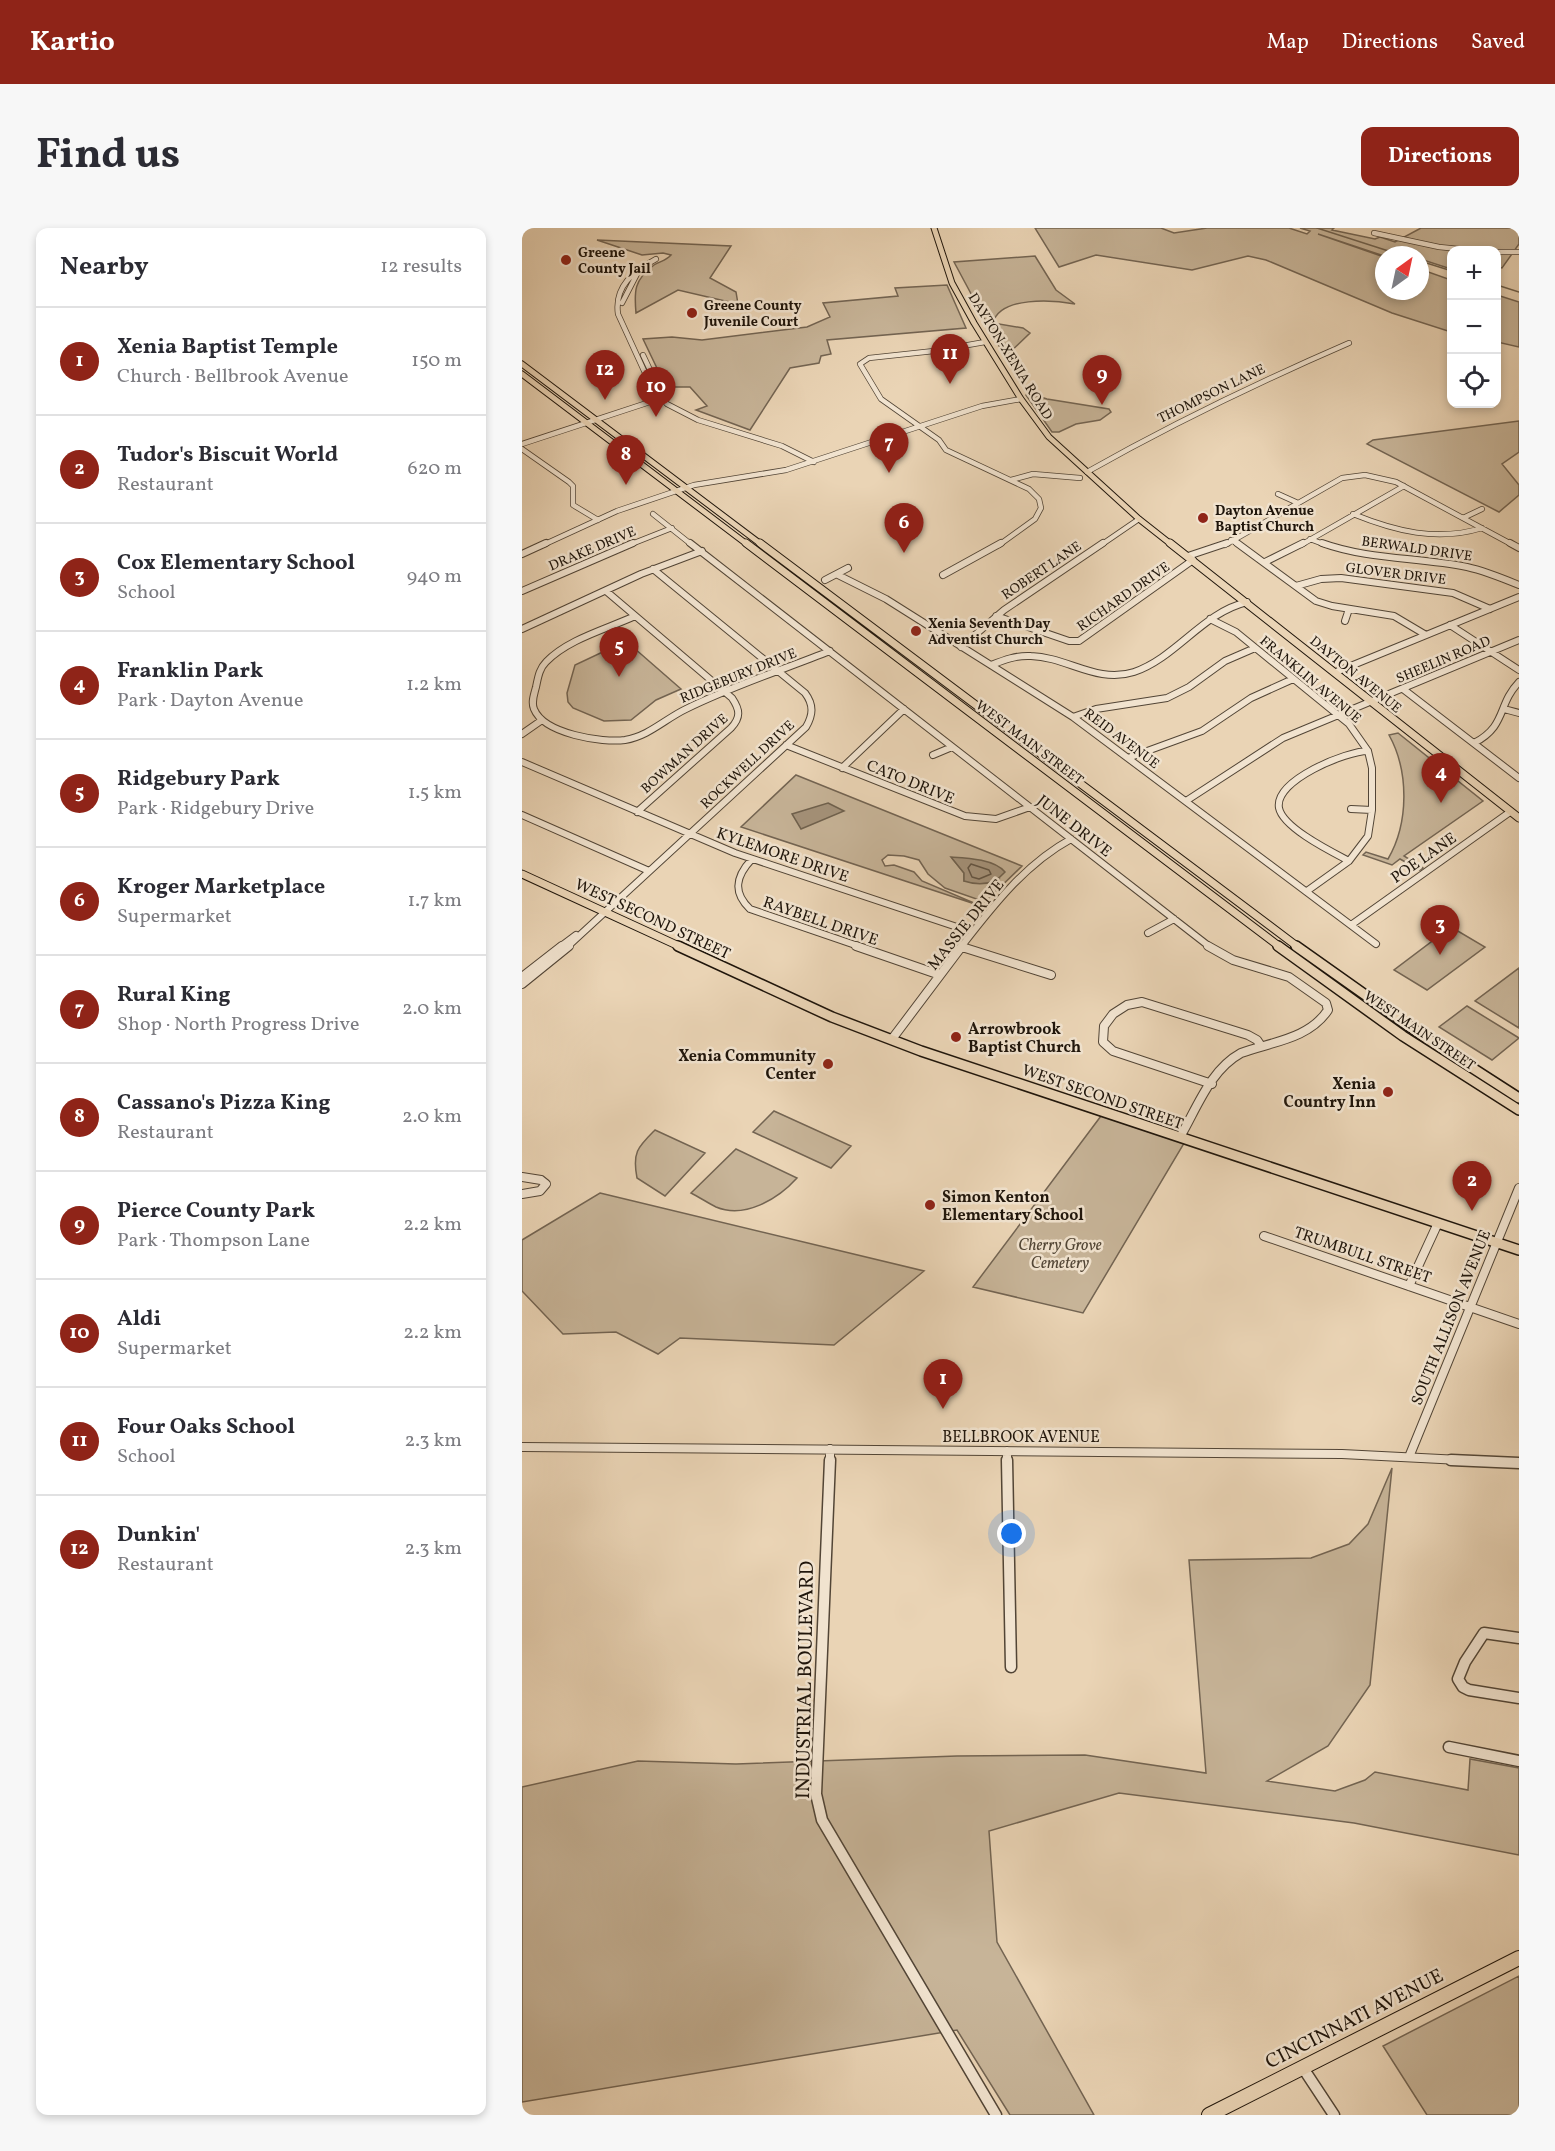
<!DOCTYPE html>
<meta charset="utf-8">
<style>
body{margin:0;font-family:Vollkorn,serif;background:#f7f7f7;color:#2b2b33}
.controls{position:absolute;right:18px;top:18px;display:grid;overflow:hidden;border-radius:12px;box-shadow:0 3px 9px #0003}
.controls button{width:54px;height:54px;display:grid;place-items:center;padding:0;border:0;border-bottom:2px solid #e1e1e2;background:#fff;color:#2b2b33;font:30px sans-serif}
.compass{position:absolute;left:853px;top:18px;width:54px;height:54px;border-radius:50%;background:#fff;box-shadow:0 3px 9px #0003;rotate:33deg}
.you{position:absolute;left:490px;top:1306px;width:21px;height:21px;margin:-15px;border:4px solid #fff;border-radius:50%;background:#1a73e8;box-shadow:0 0 0 9px #1a73e833}
.badge{display:grid;place-items:center;width:39px;height:39px;border-radius:50%;background:#8f2418;color:#fff;font-size:20px;font-weight:700}
.pin{position:absolute;translate:-50% -50px;filter:drop-shadow(0 2px 3px #0008)}
.pin::after{content:'';position:absolute;top:32px;width:21px;height:18px;background:inherit;clip-path:polygon(0 0,100% 0,50% 100%)}
.list{margin:0;padding:0;list-style:none}
h2{display:flex;justify-content:space-between;align-items:center;height:78px;margin:0;padding:0 24px;font-size:26px}
h2 small{font-size:20px;font-weight:400;color:#7c7c81}
.list li{display:grid;grid-template-columns:39px 1fr auto;gap:18px;align-items:center;box-sizing:border-box;height:108px;padding:0 24px;border-top:2px solid #e1e1e2}
.list b{display:block;font-size:22px;white-space:nowrap}
.list p{margin:0;font-size:20px;white-space:nowrap;color:#7c7c81}
.list em{font-size:20px;font-style:normal;color:#7c7c81}
.icon{flex:none;width:33px;height:33px;fill:none;stroke:currentColor;stroke-width:2;stroke-linecap:round;stroke-linejoin:round}
.map{position:relative;flex:none;width:997px;height:1887px;overflow:hidden;border-radius:12px}
header{display:flex;align-items:center;gap:36px;box-sizing:border-box;height:84px;padding:0 30px;background:#8f2418;color:#fff}
header strong{font-size:28px}
nav{display:flex;gap:33px;margin-inline-start:auto;font-size:21px}
.intro{display:flex;align-items:center;justify-content:space-between;box-sizing:border-box;height:144px;padding:0 36px}
h1{margin:0;font-size:42px}
.button{padding:15px 27px;border-radius:12px;background:#8f2418;color:#fff;font-size:21px;font-weight:700}
main{display:flex;gap:36px;padding:0 36px}
aside{flex:1;background:#fff;border-radius:12px;box-shadow:0 3px 9px #0003}
.map>svg:first-child{display:block}
.green{fill:#c7b498;stroke:#736452;stroke-width:1.5;fill-rule:evenodd}
.water{fill:#a5937b;stroke:#6f614e;stroke-width:1.5}
.lines{fill:none;stroke-linecap:round;stroke-linejoin:round}
.shore{stroke:#625443;stroke-width:1.5}
.stream{stroke:#6f614e;stroke-width:1.5}
.minor-far3-casing{stroke:#524536;stroke-width:6}
.minor-far2-casing{stroke:#524536;stroke-width:8}
.minor-far1-casing{stroke:#524536;stroke-width:10}
.minor-casing{stroke:#524536;stroke-width:13}
.major-far2-casing{stroke:#1f150b;stroke-width:7}
.major-far1-casing{stroke:#1f150b;stroke-width:9}
.major-casing{stroke:#1f150b;stroke-width:12}
.highway-casing{stroke:#1f150b;stroke-width:16}
.minor-far3{stroke:#f1e3cf;stroke-width:4.5}
.minor-far2{stroke:#f1e3cf;stroke-width:6}
.minor-far1{stroke:#f1e3cf;stroke-width:8}
.minor{stroke:#f1e3cf;stroke-width:10}
.major-far2{stroke:#ead4b5;stroke-width:5}
.major-far1{stroke:#ead4b5;stroke-width:7}
.major{stroke:#ead4b5;stroke-width:9}
.highway{stroke:#ead4b5;stroke-width:14}
.poi-dot{fill:#8f2418;stroke:#f1e3cf;stroke-width:2}
.labels{text-anchor:middle;stroke-width:5;stroke-linejoin:round;paint-order:stroke}
.far-poi-label{font-size:14px;font-weight:bold;fill:#1f150b;stroke:#f1e3cf;text-anchor:start}
.far-street-label{font-size:14px;fill:#1f150b;stroke:#f1e3cf}
.street-label{font-size:16px;fill:#1f150b;stroke:#f1e3cf}
.poi-label{font-size:16px;font-weight:bold;fill:#1f150b;stroke:#f1e3cf;text-anchor:start}
.park-label{font-size:16px;font-style:italic;fill:#514535;stroke:#f1e3cf}
.near-street-label{font-size:20px;fill:#1f150b;stroke:#f1e3cf}
</style>
<header>
<strong>Kartio</strong>
<nav><a>Map</a><a>Directions</a><a>Saved</a></nav>
</header>
<div class="intro"><h1>Find us</h1><a class="button">Directions</a></div>
<main>
<aside>
<h2>Nearby<small>12 results</small></h2>
<ul class="list">
<li><span class="badge">1</span><div><b>Xenia Baptist Temple</b><p>Church · Bellbrook Avenue</p></div><em>150 m</em></li>
<li><span class="badge">2</span><div><b>Tudor's Biscuit World</b><p>Restaurant</p></div><em>620 m</em></li>
<li><span class="badge">3</span><div><b>Cox Elementary School</b><p>School</p></div><em>940 m</em></li>
<li><span class="badge">4</span><div><b>Franklin Park</b><p>Park · Dayton Avenue</p></div><em>1.2 km</em></li>
<li><span class="badge">5</span><div><b>Ridgebury Park</b><p>Park · Ridgebury Drive</p></div><em>1.5 km</em></li>
<li><span class="badge">6</span><div><b>Kroger Marketplace</b><p>Supermarket</p></div><em>1.7 km</em></li>
<li><span class="badge">7</span><div><b>Rural King</b><p>Shop · North Progress Drive</p></div><em>2.0 km</em></li>
<li><span class="badge">8</span><div><b>Cassano's Pizza King</b><p>Restaurant</p></div><em>2.0 km</em></li>
<li><span class="badge">9</span><div><b>Pierce County Park</b><p>Park · Thompson Lane</p></div><em>2.2 km</em></li>
<li><span class="badge">10</span><div><b>Aldi</b><p>Supermarket</p></div><em>2.2 km</em></li>
<li><span class="badge">11</span><div><b>Four Oaks School</b><p>School</p></div><em>2.3 km</em></li>
<li><span class="badge">12</span><div><b>Dunkin'</b><p>Restaurant</p></div><em>2.3 km</em></li>
</ul>
</aside>
<div class="map">
<svg width="997" height="1887" viewBox="0 0 997 1887">
<rect width="100%" height="100%" fill="#ead4b5"/>
<filter id="stains"><feTurbulence type="fractalNoise" baseFrequency=".00333" numOctaves="4"/><feColorMatrix values="0 0 0 0 .2 0 0 0 0 .09 0 0 0 0 .02 0 0 0 .5 -.17"/></filter>
<radialGradient id="worn" r=".72"><stop offset=".6" stop-color="#630" stop-opacity="0"/><stop offset="1" stop-color="#630" stop-opacity=".3"/></radialGradient>
<path class="green" d="M 513,0 L 639,0 L 652,5 L 685,0 L 767,0 L 785,6 L 788,3 L 778,0 L 812,0 L 810,2 L 853,11 L 858,9 L 873,14 L 899,0 L 997,0 L 997,16 L 980,40 L 975,39 L 975,22 L 930,22 L 929,41 L 898,31 L 898,27 L 862,28 L 796,6 L 862,29 L 862,63 L 898,63 L 898,41 L 929,52 L 929,104 L 870,85 L 744,32 L 726,28 L 670,42 L 574,27 L 537,39 Z
M 75,12 L 209,18 L 188,50 L 214,64 L 216,76 L 156,62 L 114,85 C 112,63 112,52 132,37 C 138,33 144,33 149,27 L 141,25 L 120,27 Z
M 513,28 L 534,62 L 553,76 C 531,72 478,68 471,95 L 501,100 L 508,105 L 483,129 L 432,34 Z
M 425,57 L 444,100 L 305,112 L 309,126 L 299,128 L 297,135 L 268,140 L 228,202 L 174,182 L 185,178 L 168,159 L 144,159 L 121,111 L 150,109 L 180,112 L 285,99 L 308,89 L 301,75 L 376,68 L 373,60 Z
M 975,67 L 997,74 L 997,119 L 975,114 Z
M 506,165 L 525,171 L 587,181 L 589,184 L 578,192 L 554,196 L 537,204 L 530,204 L 504,167 Z
M 997,193 L 997,224 L 980,236 L 997,257 L 997,267 L 977,284 L 845,216 L 851,212 Z
M 104,413 L 159,461 L 134,472 L 109,492 L 82,493 L 51,480 L 46,474 L 45,465 L 53,437 Z
M 876,505 L 961,573 L 882,628 L 901,640 L 898,642 L 878,631 L 870,637 L 841,627 L 844,624 L 866,631 C 887,595 887,543 867,507 Z
M 274,547 L 500,638 L 463,674 L 423,660 L 406,646 L 397,632 L 382,628 L 366,627 L 360,632 L 363,638 L 372,637 L 392,644 L 400,653 L 459,678 L 219,599 ZM 430,630 L 478,651 L 442,653 L 442,645 Z
M 929,699 L 963,719 L 905,762 L 872,742 Z
M 997,740 L 997,800 L 953,773 Z
M 945,778 L 997,810 L 970,832 L 917,799 Z
M 252,883 L 329,918 L 309,940 L 231,904 Z
M 582,884 L 664,912 L 561,1085 L 451,1059 Z
M 133,902 L 183,925 L 143,968 L 115,950 C 110,924 116,919 133,902 Z
M 214,921 L 275,950 C 256,971 223,991 194,979 C 186,975 177,969 169,965 Z
M 78,965 L 402,1043 L 312,1117 L 158,1110 L 136,1126 L 94,1104 L 41,1106 L 0,1063 L 0,1012 Z
M 870,1240 L 848,1457 L 806,1518 L 745,1553 L 813,1563 L 843,1552 L 853,1544 L 946,1562 L 948,1531 L 997,1540 L 997,1627 L 832,1595 L 597,1565 L 467,1603 L 475,1714 L 572,1887 L 488,1887 L 435,1802 L 0,1874 L 0,1559 L 116,1533 L 214,1536 L 435,1528 L 563,1527 L 684,1545 L 667,1332 L 789,1330 L 827,1316 L 846,1296 Z
M 997,1748 L 997,1887 L 905,1887 L 861,1818 Z"/>
<path class="water" d="M 306,575 L 322,583 L 279,601 L 270,586 Z
M 429,629 C 445,630 472,631 483,644 C 472,657 457,658 442,653 L 442,645 Z"/>
<g class="lines">
<path class="shore" d="M 449,636 L 467,642 L 469,646 L 457,651 L 450,649 L 446,640 Z"/>
<path class="stream" d="M 795,0 L 879,27
M 898,33 L 930,43
M 975,57 L 997,64"/>
<g class="minor-far3-casing">
<path id="minor-far3" d="M 852,5 L 917,19 L 947,22
M 975,24 L 997,24
M 134,31 C 112,43 92,58 96,86 L 129,158 L 145,176 L 176,192 L 260,218 L 292,234
M 100,75 L 115,46
M 463,114 L 412,123 L 347,130 L 338,136 L 359,171 L 417,212 L 424,222 L 507,261 L 517,271 L 519,280 L 513,291 L 477,317
M 121,127 L 136,159 L 144,169
M 0,216 L 140,170
M 0,221 L 47,254 L 51,258 L 51,277 L 76,292
M 565,244 C 650,196 737,154 827,115
M 489,252 L 511,246 L 558,250
M 756,266 L 776,275
M 131,286 L 170,317
M 831,286 C 873,303 915,314 960,300
M 941,290 L 960,281
M 788,311 L 804,317
M 709,312 L 718,317
M 21,317 L 95,283 L 172,257 L 264,242 L 460,178 L 499,171
M 107,317 L 150,300
M 579,317 L 617,291
M 703,317 L 820,250 L 843,247 L 874,254 L 991,317
M 779,317 L 882,258"/>
</g>
<g class="minor-far2-casing">
<path id="minor-far2" d="M 168,315 L 688,719
M 715,315 L 794,373 L 810,378 L 872,388 L 904,407
M 800,315 C 847,332 897,329 945,339 C 963,343 980,350 997,357
M 988,315 L 997,320
M 0,326 L 24,315
M 666,328 L 705,315
M 743,334 L 781,315
M 316,347 L 364,371 L 551,489 L 854,716
M 421,347 L 479,315
M 303,352 L 326,340
M 774,358 L 799,351 L 819,350 L 931,365 L 968,381
M 0,363 L 111,315
M 84,363 L 210,470 C 218,482 219,489 209,500 L 115,584
M 113,388 C 85,401 46,411 24,434 C 17,441 16,450 14,459 C 12,467 9,474 12,481 C 22,506 80,515 103,512 C 127,508 143,491 164,481 C 210,458 260,442 308,423
M 474,388 L 547,413 L 557,413 L 671,332
M 688,391 L 714,404 L 827,496 L 846,523 L 850,540 L 850,582 L 846,608 L 827,633 L 785,663
M 823,393 L 827,381
M 928,397 L 997,442
M 0,401 L 119,346 L 180,323
M 439,419 L 482,382 L 581,315
M 469,437 C 482,432 495,427 509,428 C 545,429 575,456 612,444 C 655,429 680,385 725,374
M 814,444 L 997,369
M 881,461 L 997,550
M 982,481 L 997,485
M 551,489 L 574,481 L 645,470 L 667,459 L 703,433 L 733,420
M 0,506 L 20,492
M 952,515 C 985,498 975,477 997,454
M 264,517 L 443,588 L 474,591 L 508,579
M 411,527 L 430,519
M 606,530 L 680,503 L 729,470 L 771,451
M 0,534 L 213,625 L 450,704
M 320,540 L 382,481
M 664,573 L 761,510 L 997,412
M 829,581 L 850,582
M 0,587 L 127,643
M 230,631 C 214,648 210,664 228,681 L 339,719
M 827,633 C 810,624 761,600 757,580 C 752,552 825,523 846,523
M 829,697 L 988,584
M 626,705 L 652,691
M 38,719 L 54,707
M 45,719 L 284,499 C 291,487 292,477 283,465 L 131,341
M 439,719 C 470,679 503,636 549,611"/>
</g>
<g class="minor-far1-casing">
<path id="minor-far1" d="M 334,718 L 418,747
M 440,719 L 529,747
M 0,749 L 40,718
M 0,756 L 47,718
M 370,811 L 440,718
M 690,856 L 591,823 L 581,814 L 582,798 L 591,786 L 605,777 L 620,774 L 726,807 L 735,812 L 739,818
M 658,909 C 675,880 688,842 719,825 C 749,814 787,811 806,782 L 804,775 L 767,749 L 711,732 L 686,718
M 0,949 L 19,952 L 24,956 L 18,963 L 0,966
M 742,1008 L 997,1096
M 887,1058 L 916,995
M 0,1219 L 820,1226 L 958,1233
M 485,1223 L 485,1233
M 887,1229 L 997,960
M 308,1233 L 308,1221"/>
</g>
<g class="minor-casing">
<path id="minor" d="M 308,1232 L 294,1566 L 300,1592 L 474,1887
M 485,1232 L 489,1439
M 929,1232 L 997,1235
M 997,1410 L 962,1405 L 943,1434 L 936,1451 L 941,1459 L 947,1462 L 997,1470
M 927,1519 L 997,1533
M 781,1840 L 812,1887"/>
</g>
<g class="major-far2-casing">
<path id="major-far2" d="M 412,0 L 430,55 L 452,95 L 499,171 L 527,209 L 617,291 L 650,317
M 0,136 L 240,317
M 0,146 L 226,317"/>
</g>
<g class="major-far1-casing">
<path id="major-far1" d="M 224,315 L 758,719
M 238,315 L 776,719
M 648,315 L 997,590
M 0,646 L 159,719"/>
</g>
<g class="major-casing">
<path id="major" d="M 156,718 L 310,789 L 399,823 L 997,1022
M 756,718 L 881,808 L 997,882
M 774,718 L 907,812 L 997,870"/>
</g>
<g class="highway-casing">
<path id="highway" d="M 687,1887 L 997,1730"/>
</g>
<use href="#minor-far3" class="minor-far3"/>
<use href="#minor-far2" class="minor-far2"/>
<use href="#minor-far1" class="minor-far1"/>
<use href="#minor" class="minor"/>
<use href="#major-far2" class="major-far2"/>
<use href="#major-far1" class="major-far1"/>
<use href="#major" class="major"/>
<use href="#highway" class="highway"/>
</g>
<g class="poi-dot">
<circle cx="44" cy="32" r="6"/>
<circle cx="170" cy="85" r="6"/>
<circle cx="681" cy="290" r="6"/>
<circle cx="394" cy="403" r="6"/>
<circle cx="434" cy="809" r="6"/>
<circle cx="306" cy="836" r="6"/>
<circle cx="866" cy="864" r="6"/>
<circle cx="408" cy="977" r="6"/>
</g>
<g class="labels">
<g class="far-poi-label">
<text x="56" y="29">Greene<tspan x="56" dy="16">County Jail</tspan></text>
<text x="182" y="82">Greene County<tspan x="182" dy="16">Juvenile Court</tspan></text>
<text x="693" y="287">Dayton Avenue<tspan x="693" dy="16">Baptist Church</tspan></text>
<text x="406" y="400">Xenia Seventh Day<tspan x="406" dy="16">Adventist Church</tspan></text>
</g>
<g class="far-street-label">
<text transform="translate(489 128) rotate(58)" y="5">DAYTON-XENIA ROAD</text>
<text transform="translate(689 165) rotate(-26)" y="5">THOMPSON LANE</text>
<text transform="translate(70 320) rotate(-23)" y="5">DRAKE DRIVE</text>
<text transform="translate(895 320) rotate(8)" y="5">BERWALD DRIVE</text>
<text transform="translate(519 342) rotate(-34)" y="5">ROBERT LANE</text>
<text transform="translate(874 345) rotate(7)" y="5">GLOVER DRIVE</text>
<text transform="translate(601 368) rotate(-35)" y="5">RICHARD DRIVE</text>
<text transform="translate(921 431) rotate(-23)" y="5">SHEELIN ROAD</text>
<text transform="translate(834 446) rotate(39)" y="5">DAYTON AVENUE</text>
<text transform="translate(216 447) rotate(-22)" y="5">RIDGEBURY DRIVE</text>
<text transform="translate(789 451) rotate(40)" y="5">FRANKLIN AVENUE</text>
<text transform="translate(600 510) rotate(37)" y="5">REID AVENUE</text>
<text transform="translate(508 514) rotate(37)" y="5">WEST MAIN STREET</text>
<text transform="translate(162 525) rotate(-42)" y="5">BOWMAN DRIVE</text>
<text transform="translate(225 536) rotate(-43)" y="5">ROCKWELL DRIVE</text>
<text transform="translate(898 802) rotate(34)" y="5">WEST MAIN STREET</text>
</g>
<g class="street-label">
<text transform="translate(389 553) rotate(22)" y="6">CATO DRIVE</text>
<text transform="translate(553 597) rotate(38)" y="6">JUNE DRIVE</text>
<text transform="translate(261 626) rotate(19)" y="6">KYLEMORE DRIVE</text>
<text transform="translate(901 629) rotate(-35)" y="6">POE LANE</text>
<text transform="translate(131 690) rotate(25)" y="6">WEST SECOND STREET</text>
<text transform="translate(299 692) rotate(19)" y="6">RAYBELL DRIVE</text>
<text transform="translate(443 696) rotate(-51)" y="6">MASSIE DRIVE</text>
<text transform="translate(581 868) rotate(19)" y="6">WEST SECOND STREET</text>
<text transform="translate(841 1026) rotate(19)" y="6">TRUMBULL STREET</text>
<text transform="translate(928 1089) rotate(-68)" y="6">SOUTH ALLISON AVENUE</text>
<text x="499" y="1214">BELLBROOK AVENUE</text>
</g>
<g class="poi-label">
<text x="446" y="806">Arrowbrook<tspan x="446" dy="18">Baptist Church</tspan></text>
<text x="294" y="833" text-anchor="end">Xenia Community<tspan x="294" dy="18">Center</tspan></text>
<text x="854" y="861" text-anchor="end">Xenia<tspan x="854" dy="18">Country Inn</tspan></text>
<text x="420" y="974">Simon Kenton<tspan x="420" dy="18">Elementary School</tspan></text>
</g>
<g class="park-label">
<text x="538" y="1022">Cherry Grove<tspan x="538" dy="18">Cemetery</tspan></text>
</g>
<g class="near-street-label">
<text transform="translate(282 1452) rotate(-89)" y="7">INDUSTRIAL BOULEVARD</text>
<text transform="translate(832 1790) rotate(-27)" y="7">CINCINNATI AVENUE</text>
</g>
</g>
<rect width="100%" height="100%" filter="url(#stains)"/>
<rect width="100%" height="100%" fill="url(#worn)"/>
</svg>
<div class="controls">
<button>+</button>
<button>−</button>
<button><svg class="icon" aria-label="locate" viewBox="0 0 24 24"><circle cx="12" cy="12" r="6"/><path d="M12 2v4M12 18v4M2 12h4M18 12h4"/></svg></button>
</div>
<svg class="compass" viewBox="-18 -18 36 36"><path d="M0-13l5 13h-10z" fill="#e53935"/><path d="M0 13l5-13h-10z" fill="#7c7c81"/></svg>
<div class="you"></div>
<div class="pin badge" style="left:421px;top:1181px">1</div>
<div class="pin badge" style="left:950px;top:983px">2</div>
<div class="pin badge" style="left:918px;top:727px">3</div>
<div class="pin badge" style="left:919px;top:575px">4</div>
<div class="pin badge" style="left:97px;top:449px">5</div>
<div class="pin badge" style="left:382px;top:325px">6</div>
<div class="pin badge" style="left:367px;top:245px">7</div>
<div class="pin badge" style="left:104px;top:257px">8</div>
<div class="pin badge" style="left:580px;top:177px">9</div>
<div class="pin badge" style="left:134px;top:189px">10</div>
<div class="pin badge" style="left:428px;top:156px">11</div>
<div class="pin badge" style="left:83px;top:172px">12</div>
</div>
</main>
